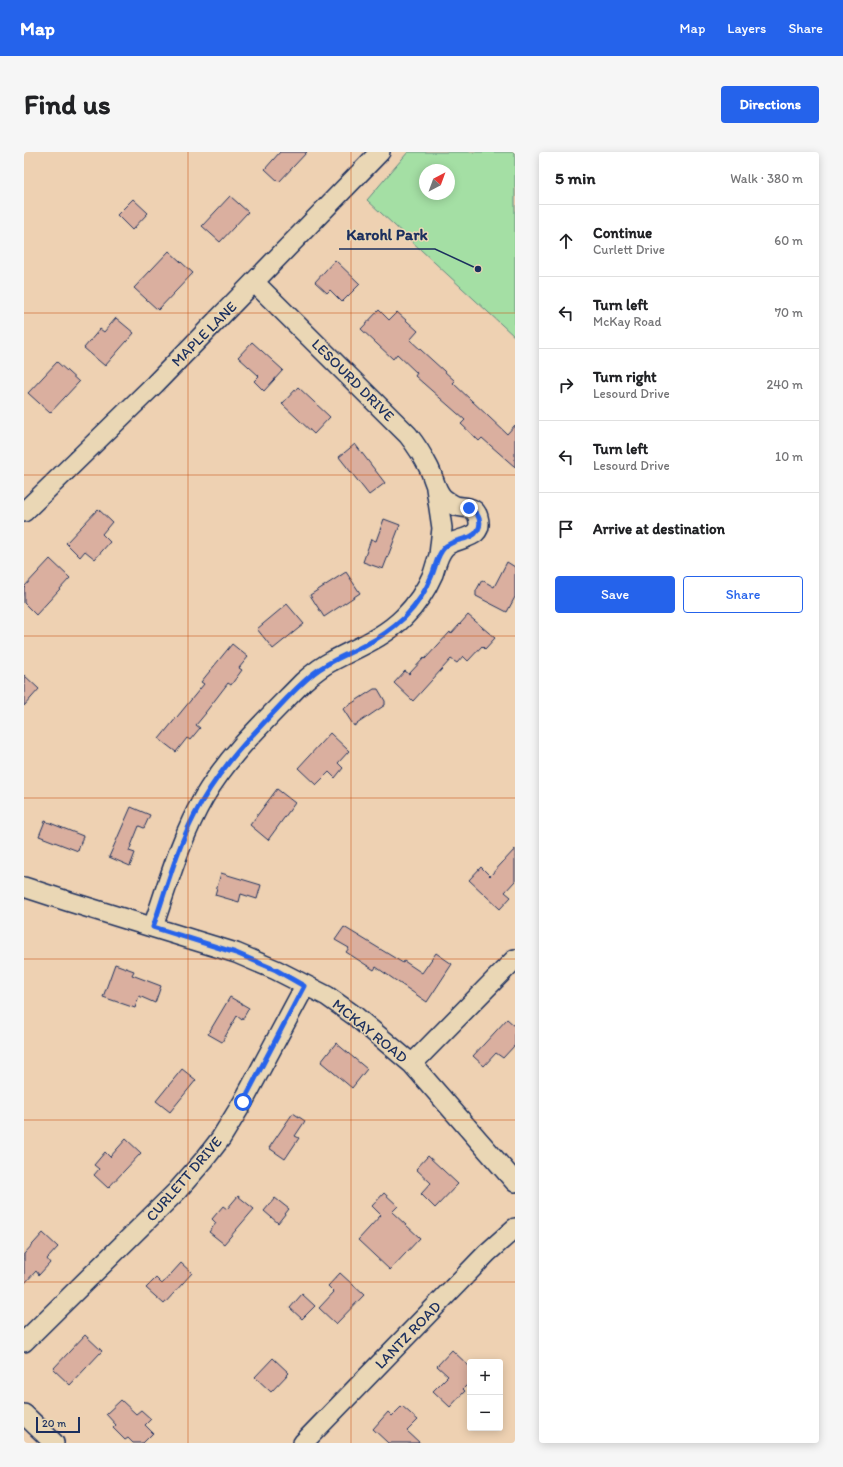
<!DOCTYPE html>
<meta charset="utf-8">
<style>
body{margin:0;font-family:Itim,sans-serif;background:#f6f6f6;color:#202124}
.controls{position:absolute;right:12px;bottom:12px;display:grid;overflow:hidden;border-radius:4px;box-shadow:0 2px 10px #0003}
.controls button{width:36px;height:36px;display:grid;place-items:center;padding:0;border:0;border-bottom:1px solid #e0e0e0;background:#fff;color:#202124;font:20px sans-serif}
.compass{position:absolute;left:395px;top:12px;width:36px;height:36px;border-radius:50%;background:#fff;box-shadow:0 2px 10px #0003;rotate:41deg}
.scale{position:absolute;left:12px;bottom:10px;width:44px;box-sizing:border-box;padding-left:4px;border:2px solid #1b2f5e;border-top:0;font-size:11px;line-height:14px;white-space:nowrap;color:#1b2f5e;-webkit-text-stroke:3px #ead7b5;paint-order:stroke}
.stop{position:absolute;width:12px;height:12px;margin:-9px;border:3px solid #2563eb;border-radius:50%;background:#fff}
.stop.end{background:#2563eb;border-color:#fff;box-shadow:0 1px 4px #0008}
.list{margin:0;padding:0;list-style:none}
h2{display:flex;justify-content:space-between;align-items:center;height:52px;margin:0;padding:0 16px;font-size:17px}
h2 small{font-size:13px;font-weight:400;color:#757577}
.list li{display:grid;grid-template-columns:26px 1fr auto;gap:12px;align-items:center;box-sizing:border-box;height:72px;padding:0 16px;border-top:1px solid #e0e0e0}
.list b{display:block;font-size:15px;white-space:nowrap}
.list p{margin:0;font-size:13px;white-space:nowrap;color:#757577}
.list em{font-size:13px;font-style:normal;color:#757577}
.actions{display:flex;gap:8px;padding:12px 16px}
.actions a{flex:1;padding:9px 0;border:1px solid #2563eb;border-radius:4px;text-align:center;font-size:14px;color:#2563eb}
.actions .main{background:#2563eb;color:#fff}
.icon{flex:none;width:22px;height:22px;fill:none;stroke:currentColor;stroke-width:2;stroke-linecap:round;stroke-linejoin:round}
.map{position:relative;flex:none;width:491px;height:1291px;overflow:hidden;border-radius:4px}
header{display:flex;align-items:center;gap:24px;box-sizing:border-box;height:56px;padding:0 20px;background:#2563eb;color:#fff}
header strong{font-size:19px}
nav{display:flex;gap:22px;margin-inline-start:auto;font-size:14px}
.intro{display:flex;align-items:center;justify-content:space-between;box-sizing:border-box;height:96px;padding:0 24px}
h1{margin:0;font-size:28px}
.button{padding:10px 18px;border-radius:4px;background:#2563eb;color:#fff;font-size:14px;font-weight:700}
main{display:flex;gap:24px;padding:0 24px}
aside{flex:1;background:#fff;border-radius:4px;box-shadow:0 2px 10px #0003}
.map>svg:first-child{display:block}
.green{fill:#a4dfa4;stroke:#608781;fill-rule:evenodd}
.building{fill:#daaf9f;stroke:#1b2f5e}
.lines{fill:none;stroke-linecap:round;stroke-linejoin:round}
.minor-casing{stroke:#1b2f5e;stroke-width:22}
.minor{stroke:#ead7b5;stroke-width:19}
.route{stroke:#2563eb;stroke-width:5}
.grid{fill:none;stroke:#c95318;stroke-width:1;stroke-opacity:0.55}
.labels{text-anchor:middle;stroke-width:3;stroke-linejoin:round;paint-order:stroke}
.street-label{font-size:15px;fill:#1b2f5e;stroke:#ead7b5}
.leader{fill:none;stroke:#1b2f5e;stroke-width:1.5}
.callout-dot{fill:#1b2f5e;stroke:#ead7b5;stroke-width:1.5}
.callout-label{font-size:16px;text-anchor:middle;font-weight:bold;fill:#1b2f5e;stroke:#ead7b5;stroke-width:3;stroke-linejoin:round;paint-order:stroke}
</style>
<header>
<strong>Map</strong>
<nav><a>Map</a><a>Layers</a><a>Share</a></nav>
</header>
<div class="intro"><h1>Find us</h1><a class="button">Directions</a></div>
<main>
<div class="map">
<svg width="491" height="1291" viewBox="0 0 491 1291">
<rect width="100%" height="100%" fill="#eed1b2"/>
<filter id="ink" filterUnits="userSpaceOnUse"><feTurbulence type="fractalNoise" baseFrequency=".025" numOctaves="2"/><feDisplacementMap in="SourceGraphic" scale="8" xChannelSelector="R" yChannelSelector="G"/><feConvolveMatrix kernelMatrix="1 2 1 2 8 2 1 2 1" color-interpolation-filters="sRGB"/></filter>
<g filter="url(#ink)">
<path class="green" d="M 384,0 L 491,0 L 491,185 L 343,48 ZM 401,18 L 425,18 L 425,42 L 401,42 Z"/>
<path class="building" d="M 256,0 L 283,0 L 255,30 L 241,17 Z
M 206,44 L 224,60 L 196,90 L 178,74 Z
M 109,47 L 124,61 L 108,78 L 93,63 Z
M 145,99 L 169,121 L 134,158 L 110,136 Z
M 311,108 L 336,132 L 318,150 L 306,138 L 303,141 L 291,130 Z
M 355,158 L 365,168 L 373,160 L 394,179 L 386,188 L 431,229 L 429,231 L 483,282 L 491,273 L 491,315 L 458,286 L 455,289 L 437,272 L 441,268 L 391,224 L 393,221 L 373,202 L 369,207 L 337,177 Z
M 92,166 L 110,181 L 81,214 L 60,196 L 76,177 L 80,180 Z
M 228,190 L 259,218 L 240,239 L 230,229 L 235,224 L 214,205 Z
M 33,210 L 55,230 L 26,261 L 4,241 Z
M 274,235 L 306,265 L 290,282 L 258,252 Z
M 331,292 L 361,331 L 345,343 L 315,305 Z
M 74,357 L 88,370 L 78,382 L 86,390 L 71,407 L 61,399 L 56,405 L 42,391 Z
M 360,367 L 376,373 L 359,417 L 339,410 L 347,387 L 352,389 Z
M 26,407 L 46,426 L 12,463 L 0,451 L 0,435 Z
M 483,410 L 491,415 L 491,445 L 483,460 L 452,444 L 452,439 L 458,428 L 470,435 Z
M 322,420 L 336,441 L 300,465 L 286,443 Z
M 263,452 L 280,472 L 249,497 L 233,477 Z
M 444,463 L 471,486 L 461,497 L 458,494 L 444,509 L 439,504 L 433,511 L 427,507 L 389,549 L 370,531 L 381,519 L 385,522 L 400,506 L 401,507 L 426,480 L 427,482 Z
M 208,492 L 224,505 L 215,516 L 218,518 L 207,533 L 204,531 L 181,561 L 182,561 L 172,573 L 176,576 L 166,588 L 163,586 L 152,600 L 135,587 L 180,532 L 177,530 Z
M 0,523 L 15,537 L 0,554 Z
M 350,537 L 354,537 L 361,549 L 361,553 L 330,574 L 319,557 Z
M 306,581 L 325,599 L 314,611 L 319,616 L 311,626 L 305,620 L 292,633 L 274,616 Z
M 253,637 L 271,651 L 244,688 L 226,673 Z
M 107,655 L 126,663 L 120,676 L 115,674 L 105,699 L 111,701 L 106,714 L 85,705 Z
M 21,669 L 59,684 L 54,699 L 15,684 Z
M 491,697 L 491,729 L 481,740 L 487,745 L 476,757 L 445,728 L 457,715 L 466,724 Z
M 197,721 L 237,733 L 233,747 L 217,742 L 215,750 L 191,743 Z
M 320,775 L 379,811 L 380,809 L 398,821 L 412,801 L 428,812 L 403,850 L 352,815 L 350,818 L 322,800 L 325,796 L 311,788 Z
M 91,812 L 110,819 L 108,823 L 137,834 L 131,851 L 115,844 L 111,856 L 79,845 Z
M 206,845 L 225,856 L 218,868 L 213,864 L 198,890 L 184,882 Z
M 483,867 L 491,874 L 491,893 L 479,906 L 472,901 L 460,914 L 449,904 Z
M 312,891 L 343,917 L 328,936 L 297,910 Z
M 158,917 L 172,928 L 146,960 L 132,949 Z
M 269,961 L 281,969 L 271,984 L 275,986 L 261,1007 L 245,996 Z
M 102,987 L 117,1001 L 84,1036 L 70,1023 L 75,1017 L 70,1013 L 81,1000 L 86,1005 Z
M 404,1004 L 434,1032 L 411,1056 L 397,1042 L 407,1031 L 392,1017 Z
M 360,1041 L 374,1054 L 368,1060 L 396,1086 L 366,1118 L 334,1088 L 357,1063 L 348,1054 Z
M 214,1044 L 230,1057 L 200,1092 L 185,1080 L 192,1071 L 188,1067 L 199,1054 L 203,1057 Z
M 251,1046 L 265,1057 L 254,1071 L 240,1059 Z
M 19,1081 L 34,1095 L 23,1107 L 26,1111 L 15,1123 L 12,1119 L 0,1132 L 0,1102 Z
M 157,1111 L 168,1121 L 140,1152 L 122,1136 L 132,1126 L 138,1132 Z
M 316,1121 L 340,1143 L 312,1172 L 295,1156 L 310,1140 L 304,1134 Z
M 278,1142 L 291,1154 L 278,1167 L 266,1156 Z
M 61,1183 L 78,1199 L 46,1233 L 29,1217 Z
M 428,1198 L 446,1215 L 446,1230 L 439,1237 L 441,1239 L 426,1255 L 409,1239 L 424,1224 L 413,1214 Z
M 249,1206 L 265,1221 L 247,1240 L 231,1225 Z
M 97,1248 L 112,1262 L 117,1258 L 127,1267 L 121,1273 L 129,1281 L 119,1291 L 109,1291 L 104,1286 L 101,1288 L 89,1276 L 92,1273 L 82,1262 Z
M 378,1254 L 394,1268 L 383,1279 L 396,1291 L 364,1291 L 349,1277 L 364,1260 L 368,1264 Z"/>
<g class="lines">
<g class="minor-casing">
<path id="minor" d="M 412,336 L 418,376 L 415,403
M 0,360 L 131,232 L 356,0
M 0,735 L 43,749 L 212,801 L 252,818 L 303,844 L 331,864 L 388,912 L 491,1030
M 129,775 C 144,731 157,685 180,645 C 206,601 244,566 279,530 C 288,522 298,514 308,509 C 334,495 359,486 380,465 C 392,453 402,438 409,422 C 412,413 414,402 421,395 C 432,384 461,389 454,365 C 451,354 441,356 432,354 C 427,352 423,349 419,346 C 411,338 410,326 405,316 C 399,304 392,293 384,283 L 230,130
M 388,912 L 491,807
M 0,1190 L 153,1039 L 180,1008 L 197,986 L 219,950 L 281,834
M 0,1262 L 30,1291
M 279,1291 L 463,1101 L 491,1076"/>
</g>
<use href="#minor" class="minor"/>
</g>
</g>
<g class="lines" filter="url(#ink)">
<path class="route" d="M 219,950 L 280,834 L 252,818 L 212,801 L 129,775 C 142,738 152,699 170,664 C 190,624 220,591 251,559 C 263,546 276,532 290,521 C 306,508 325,502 343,492 C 357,485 369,476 380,466 C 392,454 402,439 408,423 C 412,414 413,403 420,396 C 430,385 447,390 454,378 C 459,368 453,360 445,356"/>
</g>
<path class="grid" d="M 164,0 L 164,1291M 327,0 L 327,1291M 0,161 L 491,161M 0,323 L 491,323M 0,484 L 491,484M 0,646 L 491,646M 0,807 L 491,807M 0,968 L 491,968M 0,1130 L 491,1130"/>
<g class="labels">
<g class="street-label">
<text transform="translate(180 182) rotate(-45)" y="5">MAPLE LANE</text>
<text transform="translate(329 228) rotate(45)" y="5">LESOURD DRIVE</text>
<text transform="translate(346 879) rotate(39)" y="5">MCKAY ROAD</text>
<text transform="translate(160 1027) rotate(-49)" y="5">CURLETT DRIVE</text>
<text transform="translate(384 1183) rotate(-46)" y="5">LANTZ ROAD</text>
</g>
</g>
<path class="leader" d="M454 117L411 97H315"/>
<circle class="callout-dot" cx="454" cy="117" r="4"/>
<g class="callout-label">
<text x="363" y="88">Karohl Park</text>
</g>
</svg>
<div class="controls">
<button>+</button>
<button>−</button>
</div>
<svg class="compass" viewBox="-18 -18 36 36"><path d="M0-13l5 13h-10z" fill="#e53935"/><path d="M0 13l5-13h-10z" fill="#757577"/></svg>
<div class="scale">20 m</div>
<div class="stop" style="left:219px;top:950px"></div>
<div class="stop end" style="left:445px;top:356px"></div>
</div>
<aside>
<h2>5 min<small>Walk · 380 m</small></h2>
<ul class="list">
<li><svg class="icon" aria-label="ahead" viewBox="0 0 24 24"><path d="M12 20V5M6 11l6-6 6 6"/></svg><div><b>Continue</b><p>Curlett Drive</p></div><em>60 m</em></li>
<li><svg class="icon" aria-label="left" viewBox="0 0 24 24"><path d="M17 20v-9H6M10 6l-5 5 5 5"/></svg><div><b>Turn left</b><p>McKay Road</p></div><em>70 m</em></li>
<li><svg class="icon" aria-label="right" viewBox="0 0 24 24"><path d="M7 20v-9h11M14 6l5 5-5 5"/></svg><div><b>Turn right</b><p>Lesourd Drive</p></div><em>240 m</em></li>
<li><svg class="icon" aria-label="left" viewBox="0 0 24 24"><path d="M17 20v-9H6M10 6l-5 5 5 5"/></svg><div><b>Turn left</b><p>Lesourd Drive</p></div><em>10 m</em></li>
<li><svg class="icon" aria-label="arrive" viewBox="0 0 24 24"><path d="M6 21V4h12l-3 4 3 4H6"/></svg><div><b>Arrive at destination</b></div></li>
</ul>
<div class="actions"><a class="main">Save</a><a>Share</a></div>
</aside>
</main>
